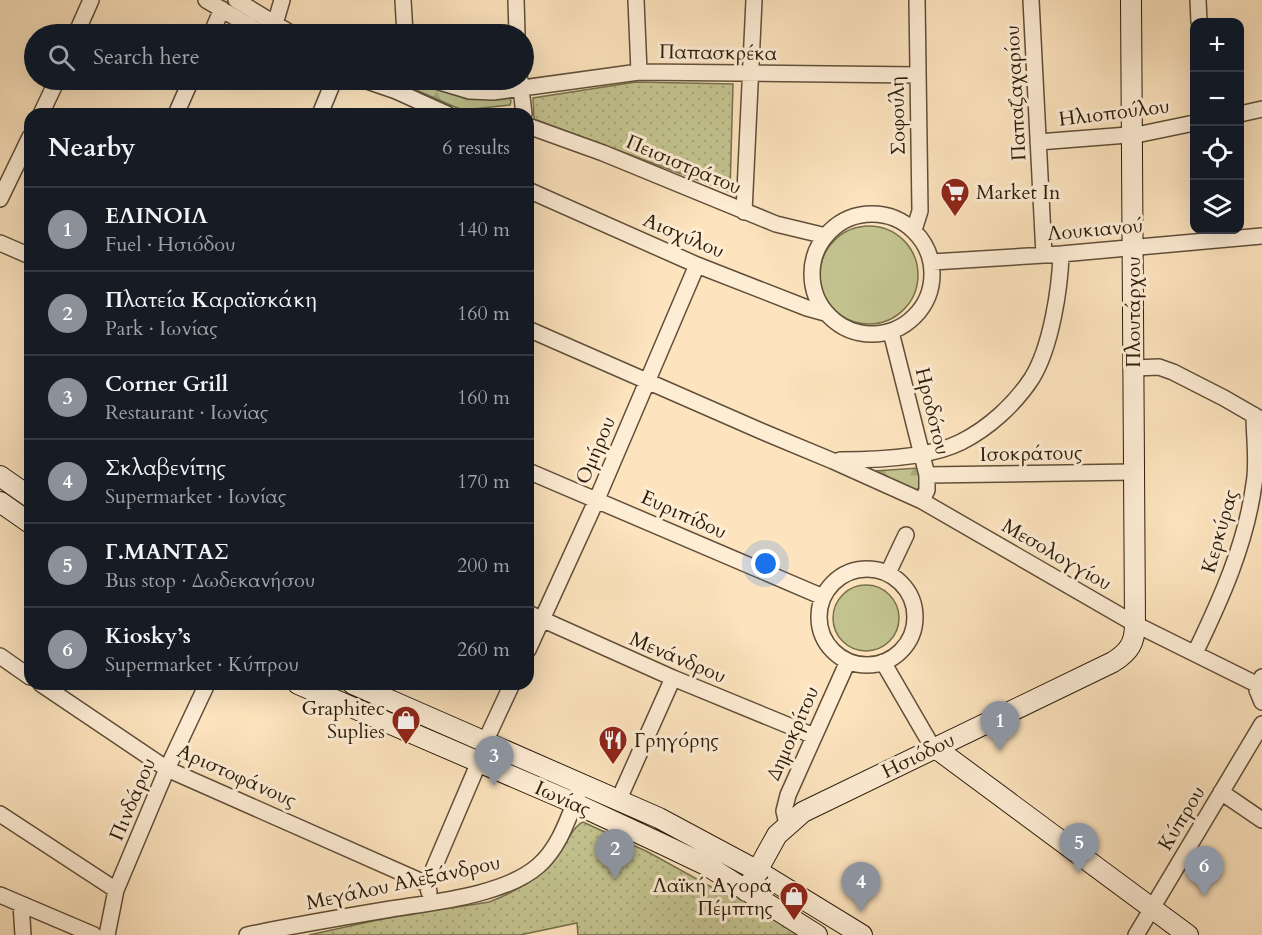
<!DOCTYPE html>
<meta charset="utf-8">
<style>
body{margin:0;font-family:Cardo,serif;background:#20242c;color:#f1f3f6}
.controls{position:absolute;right:18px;top:18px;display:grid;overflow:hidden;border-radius:12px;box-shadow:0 6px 24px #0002}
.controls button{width:54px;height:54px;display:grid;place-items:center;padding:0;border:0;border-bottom:2px solid #363941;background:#171b24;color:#f1f3f6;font:30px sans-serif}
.you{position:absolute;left:766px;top:564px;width:21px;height:21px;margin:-15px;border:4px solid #fff;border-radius:50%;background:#1a73e8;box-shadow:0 0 0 9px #1a73e833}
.badge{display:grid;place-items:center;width:39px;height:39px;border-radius:50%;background:#8c9099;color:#fff;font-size:20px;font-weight:700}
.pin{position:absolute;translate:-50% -50px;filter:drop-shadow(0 2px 3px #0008)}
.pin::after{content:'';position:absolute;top:32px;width:21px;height:18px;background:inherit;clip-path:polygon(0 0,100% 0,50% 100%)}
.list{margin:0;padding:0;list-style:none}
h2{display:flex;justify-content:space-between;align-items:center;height:78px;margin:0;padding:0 24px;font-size:26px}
h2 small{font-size:20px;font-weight:400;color:#9ea1a6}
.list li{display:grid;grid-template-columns:39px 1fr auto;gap:18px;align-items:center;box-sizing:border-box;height:84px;padding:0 24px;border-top:2px solid #363941}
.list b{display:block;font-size:22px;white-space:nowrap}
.list p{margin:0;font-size:20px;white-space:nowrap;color:#9ea1a6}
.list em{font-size:20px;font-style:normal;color:#9ea1a6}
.icon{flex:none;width:33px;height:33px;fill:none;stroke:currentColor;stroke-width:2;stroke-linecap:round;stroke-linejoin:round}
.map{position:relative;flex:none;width:1262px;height:935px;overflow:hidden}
.search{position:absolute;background:#171b24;box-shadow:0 6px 24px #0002;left:24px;top:24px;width:510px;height:66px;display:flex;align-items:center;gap:15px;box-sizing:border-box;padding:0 21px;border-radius:33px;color:#9ea1a6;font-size:22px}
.panel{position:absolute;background:#171b24;box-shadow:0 6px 24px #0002;left:24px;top:108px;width:510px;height:582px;border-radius:18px}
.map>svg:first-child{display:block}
.green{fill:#c3c38f;stroke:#77704d;stroke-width:1.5}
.forest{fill:url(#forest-firs);stroke:#77704d;stroke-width:1.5}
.park{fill:url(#park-dots);stroke:#77704d;stroke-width:1.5}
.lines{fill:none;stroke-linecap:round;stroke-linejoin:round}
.street-casing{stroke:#604f38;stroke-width:18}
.secondary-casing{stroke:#2b1d0b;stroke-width:22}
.street{stroke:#feedd5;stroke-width:15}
.secondary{stroke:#feedd5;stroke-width:20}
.labels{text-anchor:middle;stroke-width:6;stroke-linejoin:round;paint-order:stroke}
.street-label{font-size:20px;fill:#2b1d0b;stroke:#feedd5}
.poi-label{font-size:20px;fill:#2b1d0b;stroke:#feedd5;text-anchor:start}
</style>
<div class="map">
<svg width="1262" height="935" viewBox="0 0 1262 935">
<defs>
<pattern id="forest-firs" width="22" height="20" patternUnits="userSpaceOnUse" patternTransform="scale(1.5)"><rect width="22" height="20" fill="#c3c38f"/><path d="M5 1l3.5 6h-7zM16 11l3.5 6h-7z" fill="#a8a77a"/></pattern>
<pattern id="park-dots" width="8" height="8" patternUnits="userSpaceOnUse" patternTransform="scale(1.5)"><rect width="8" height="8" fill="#c3c38f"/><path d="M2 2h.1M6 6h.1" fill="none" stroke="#a8a77a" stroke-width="1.8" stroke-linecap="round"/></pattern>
</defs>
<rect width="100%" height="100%" fill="#fde4be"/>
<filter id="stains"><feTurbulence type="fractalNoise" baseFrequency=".00333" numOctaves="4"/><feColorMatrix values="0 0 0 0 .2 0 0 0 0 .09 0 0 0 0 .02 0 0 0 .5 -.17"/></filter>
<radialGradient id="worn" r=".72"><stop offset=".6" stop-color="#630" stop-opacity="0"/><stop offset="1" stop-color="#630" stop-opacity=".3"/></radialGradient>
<path class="green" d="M820 275a49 49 0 1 1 98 0a49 49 0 1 1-98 0Z
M833 618a33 33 0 1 1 66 0a33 33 0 1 1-66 0Z
M 318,684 L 338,684 L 569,786 L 571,790 L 569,792 Z"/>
<path class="forest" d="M 419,83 L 464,98 L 509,97 L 511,101 L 510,105 L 464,110 L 455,107 L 416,90 L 415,87 Z
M 918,468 L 921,486 L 916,490 L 874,473 L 875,471 Z"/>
<path class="park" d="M 636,82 L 733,84 L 730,192 L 534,119 L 533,98 Z
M 583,822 L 648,852 L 722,893 L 731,891 L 803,935 L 578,935 L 577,923 L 520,935 L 309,935 L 382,919 L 489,902 C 516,892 539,878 558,855 C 566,846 572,827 583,822 Z"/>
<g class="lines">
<g class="street-casing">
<path id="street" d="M 206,0 L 263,34
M 236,0 L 292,34
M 403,0 L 405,34
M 516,0 L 517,34
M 636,0 L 639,72
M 1031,0 L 1044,255
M 1198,0 L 1199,22
M 275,24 L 282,0
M 76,34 L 91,0
M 211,34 L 222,9
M 364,80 L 396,91 L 447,114
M 433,80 L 470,91 L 493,92 L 639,72 L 917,75
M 520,80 L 524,114
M 41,114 L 57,80
M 176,114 L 191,80
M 320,114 L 334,80
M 1240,114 L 1262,109
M 528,126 L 603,153 L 776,224 L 826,236
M 1038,142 L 1141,134 L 1194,123
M 528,190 L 697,265 L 807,308 L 825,313
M 0,199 L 30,137
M 744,212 L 754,0
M812 274a60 60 0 1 1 120 0a60 60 0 1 1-120 0Z
M 914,230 L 920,211 L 917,0
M 0,243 L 30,256
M 932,262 L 1061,254 L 1262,236
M 528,329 L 761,431 L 833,461 L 922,501 L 1135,624 L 1258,685
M 891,332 L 927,475 L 927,490 L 922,501
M 1134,368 L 1159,367 L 1173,372 L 1224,398 L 1262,420
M 840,460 C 875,460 930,458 961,442 C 989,428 1015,404 1032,378 C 1051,347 1060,289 1061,254
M 528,471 L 823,597
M 927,475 L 1134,472
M819 617a48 48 0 1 1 96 0a48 48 0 1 1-96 0Z
M 888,573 L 906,535
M 528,613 L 673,678 L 814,736
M 528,650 L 597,499 L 697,265
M 1195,653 C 1221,599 1246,544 1254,484 C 1258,462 1254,437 1254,415
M 0,656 L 30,677
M 883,662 L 933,748
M 1262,677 L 1257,690 L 1262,702
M 41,684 L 167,769 L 427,884
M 485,742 L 512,684
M 1221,792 L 1262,820
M 619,799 L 673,678
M 0,814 L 116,890
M 787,824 L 784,811 L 788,795 L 848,661
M 429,892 L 427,884 L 479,762
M 0,895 L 94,935
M 21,904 L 23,935
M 107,935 L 116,890 L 167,769 L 207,684
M 247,935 C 295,925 343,917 391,909 C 434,902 505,895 538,866 C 559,848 568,819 578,794
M 1136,935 L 1262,724"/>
</g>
<g class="secondary-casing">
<path id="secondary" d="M 0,476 L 30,497
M 0,502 L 30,523
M 298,684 L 574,803 L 662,844 L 706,865 L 817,935
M 353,684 L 659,818 L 756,870 L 862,935
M 933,748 L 941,752 L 1188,935
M 746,891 L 777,835 L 803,812 L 1113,662 C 1129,652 1135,643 1135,624 L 1131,0"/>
</g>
<use href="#street" class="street"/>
<use href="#secondary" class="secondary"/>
</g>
<defs>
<g id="supermarket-pin" transform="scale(1.5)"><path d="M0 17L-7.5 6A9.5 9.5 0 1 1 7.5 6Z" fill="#8f2418" stroke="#feedd5"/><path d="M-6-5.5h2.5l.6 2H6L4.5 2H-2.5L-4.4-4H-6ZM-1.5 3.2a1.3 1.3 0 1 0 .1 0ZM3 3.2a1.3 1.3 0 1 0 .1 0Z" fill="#fff"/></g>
<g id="shop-pin" transform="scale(1.5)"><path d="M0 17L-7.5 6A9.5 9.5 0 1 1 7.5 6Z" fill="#8f2418" stroke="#feedd5"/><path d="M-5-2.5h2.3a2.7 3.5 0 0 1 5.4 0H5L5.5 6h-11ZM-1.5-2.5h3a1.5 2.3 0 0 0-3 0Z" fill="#fff"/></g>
<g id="restaurant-pin" transform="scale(1.5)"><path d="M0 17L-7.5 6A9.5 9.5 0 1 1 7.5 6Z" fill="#8f2418" stroke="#feedd5"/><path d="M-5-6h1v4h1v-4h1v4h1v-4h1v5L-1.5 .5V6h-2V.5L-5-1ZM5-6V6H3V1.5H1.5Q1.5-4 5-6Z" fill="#fff"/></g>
</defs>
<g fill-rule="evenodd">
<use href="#supermarket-pin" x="955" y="192"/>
<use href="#shop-pin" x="406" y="720"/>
<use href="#restaurant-pin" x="613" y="740"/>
<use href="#shop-pin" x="794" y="896"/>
</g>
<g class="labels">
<g class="street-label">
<text transform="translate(718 52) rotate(1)" y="7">Παπασκρέκα</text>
<text transform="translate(1015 93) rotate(-93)" y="7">Παπαζαχαρίου</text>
<text transform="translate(1114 112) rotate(-7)" y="7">Ηλιοπούλου</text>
<text transform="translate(897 116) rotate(-91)" y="7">Σοφούλη</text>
<text transform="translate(684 164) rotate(23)" y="7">Πεισιστράτου</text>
<text transform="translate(1095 229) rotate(-5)" y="7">Λουκιανού</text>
<text transform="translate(684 235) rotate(23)" y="7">Αισχύλου</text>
<text transform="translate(1133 312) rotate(-90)" y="7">Πλουτάρχου</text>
<text transform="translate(933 411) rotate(76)" y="7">Ηροδότου</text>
<text transform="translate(595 450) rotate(-67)" y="7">Ομήρου</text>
<text transform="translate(1031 453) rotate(-1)" y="7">Ισοκράτους</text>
<text transform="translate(684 514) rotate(24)" y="7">Ευριπίδου</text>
<text transform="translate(1219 531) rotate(-74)" y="7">Κερκύρας</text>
<text transform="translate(1057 554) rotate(30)" y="7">Μεσολογγίου</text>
<text transform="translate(678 657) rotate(23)" y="7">Μενάνδρου</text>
<text transform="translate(792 733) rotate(-66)" y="7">Δημοκρίτου</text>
<text transform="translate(918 755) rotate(-26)" y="7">Ησιόδου</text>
<text transform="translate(237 775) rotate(24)" y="7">Αριστοφάνους</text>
<text transform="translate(563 798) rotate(24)" y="7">Ιωνίας</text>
<text transform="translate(132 799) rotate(-67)" y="7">Πινδάρου</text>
<text transform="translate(1181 818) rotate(-59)" y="7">Κύπρου</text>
<text transform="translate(403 882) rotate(-12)" y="7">Μεγάλου Αλεξάνδρου</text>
</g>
<g class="poi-label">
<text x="976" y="199">Market In</text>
<text x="385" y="715" text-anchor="end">Graphitec<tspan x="385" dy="23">Suplies</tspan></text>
<text x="634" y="747">Γρηγόρης</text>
<text x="773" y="892" text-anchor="end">Λαϊκή Αγορά<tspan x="773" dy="23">Πέμπτης</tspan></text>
</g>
</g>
<rect width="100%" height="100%" filter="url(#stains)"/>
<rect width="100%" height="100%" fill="url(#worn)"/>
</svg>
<div class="controls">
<button>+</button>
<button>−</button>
<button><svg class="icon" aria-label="locate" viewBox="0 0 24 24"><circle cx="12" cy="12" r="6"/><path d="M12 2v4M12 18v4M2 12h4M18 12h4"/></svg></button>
<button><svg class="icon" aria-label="layers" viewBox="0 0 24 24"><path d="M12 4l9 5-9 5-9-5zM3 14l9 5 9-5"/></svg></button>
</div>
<div class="you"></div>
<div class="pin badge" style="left:1000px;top:751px">1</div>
<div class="pin badge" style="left:615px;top:879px">2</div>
<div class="pin badge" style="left:494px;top:786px">3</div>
<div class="pin badge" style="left:861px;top:912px">4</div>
<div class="pin badge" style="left:1079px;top:873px">5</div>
<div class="pin badge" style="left:1204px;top:896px">6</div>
<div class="search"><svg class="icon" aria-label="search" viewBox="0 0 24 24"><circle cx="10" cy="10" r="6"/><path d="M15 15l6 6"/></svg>Search here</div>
<section class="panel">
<h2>Nearby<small>6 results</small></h2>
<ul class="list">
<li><span class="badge">1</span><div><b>ΕΛΙΝΟΙΛ</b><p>Fuel · Ησιόδου</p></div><em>140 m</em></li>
<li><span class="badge">2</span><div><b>Πλατεία Καραϊσκάκη</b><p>Park · Ιωνίας</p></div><em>160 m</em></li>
<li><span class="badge">3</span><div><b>Corner Grill</b><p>Restaurant · Ιωνίας</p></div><em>160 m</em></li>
<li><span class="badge">4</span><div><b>Σκλαβενίτης</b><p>Supermarket · Ιωνίας</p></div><em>170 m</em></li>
<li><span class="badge">5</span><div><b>Γ.ΜΑΝΤΑΣ</b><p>Bus stop · Δωδεκανήσου</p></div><em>200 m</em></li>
<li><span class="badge">6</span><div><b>Kiosky’s</b><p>Supermarket · Κύπρου</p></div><em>260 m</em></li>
</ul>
</section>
</div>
